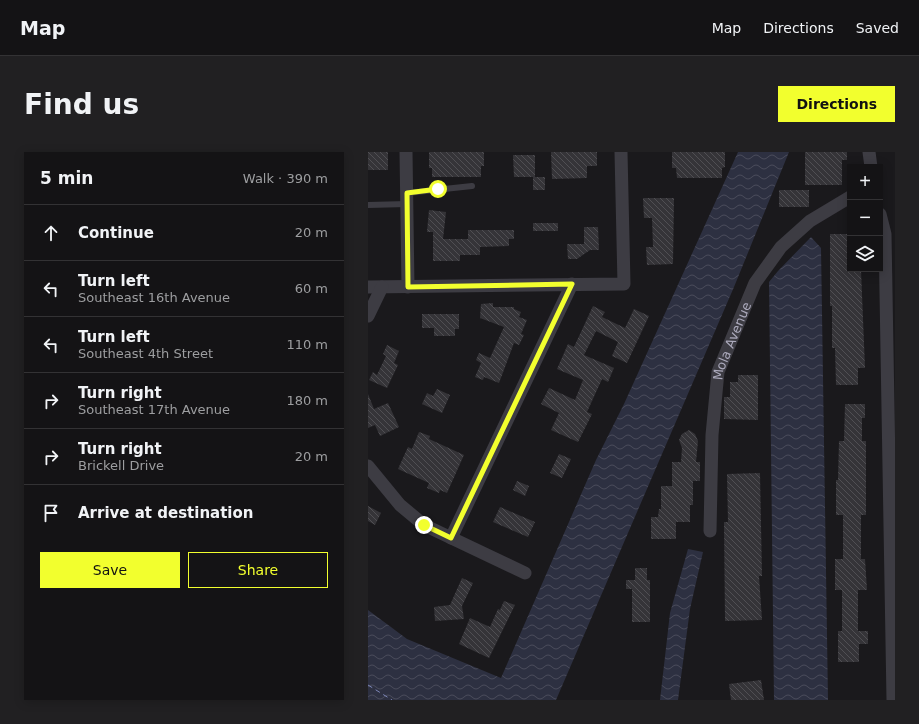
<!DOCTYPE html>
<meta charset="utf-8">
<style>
body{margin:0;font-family:"DejaVu Sans",sans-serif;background:#212022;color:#f1f3f6}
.controls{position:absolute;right:12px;top:12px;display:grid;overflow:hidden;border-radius:0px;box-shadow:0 2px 10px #0003}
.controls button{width:36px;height:36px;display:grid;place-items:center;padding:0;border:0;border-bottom:1px solid #333234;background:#141315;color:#f1f3f6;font:20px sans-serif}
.stop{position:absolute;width:12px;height:12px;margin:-9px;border:3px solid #f2ff2e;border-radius:50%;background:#fff}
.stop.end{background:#f2ff2e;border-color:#fff;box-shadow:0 1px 4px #0008}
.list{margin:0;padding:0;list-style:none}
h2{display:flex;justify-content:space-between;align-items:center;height:52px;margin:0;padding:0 16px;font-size:17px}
h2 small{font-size:13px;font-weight:400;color:#9d9ea0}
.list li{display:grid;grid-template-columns:26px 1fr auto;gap:12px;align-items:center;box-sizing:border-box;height:56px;padding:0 16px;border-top:1px solid #333234}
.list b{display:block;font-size:15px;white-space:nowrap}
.list p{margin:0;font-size:13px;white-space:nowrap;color:#9d9ea0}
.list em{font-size:13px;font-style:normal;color:#9d9ea0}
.actions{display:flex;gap:8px;padding:12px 16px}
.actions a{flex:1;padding:9px 0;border:1px solid #f2ff2e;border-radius:0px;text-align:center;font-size:14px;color:#f2ff2e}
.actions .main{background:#f2ff2e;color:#111}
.icon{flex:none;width:22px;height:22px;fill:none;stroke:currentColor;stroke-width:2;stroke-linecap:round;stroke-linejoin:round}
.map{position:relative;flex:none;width:527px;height:548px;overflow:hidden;border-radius:0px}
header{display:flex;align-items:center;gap:24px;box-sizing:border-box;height:56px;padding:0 20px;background:#141315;border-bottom:1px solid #333234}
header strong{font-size:19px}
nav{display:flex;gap:22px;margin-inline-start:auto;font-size:14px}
.intro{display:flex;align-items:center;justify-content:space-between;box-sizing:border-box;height:96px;padding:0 24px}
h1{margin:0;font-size:28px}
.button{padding:10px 18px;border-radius:0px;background:#f2ff2e;color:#111;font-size:14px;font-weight:700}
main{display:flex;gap:24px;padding:0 24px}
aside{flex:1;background:#141315;border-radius:0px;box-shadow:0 2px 10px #0003}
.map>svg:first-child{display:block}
.water{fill:url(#water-waves)}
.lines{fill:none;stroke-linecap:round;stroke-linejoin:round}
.ferry{stroke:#7e87ba;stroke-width:1;stroke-dasharray:5 4;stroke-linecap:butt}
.building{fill:url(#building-back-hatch)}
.service{stroke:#3d3c43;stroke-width:6}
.minor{stroke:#3d3c43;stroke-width:13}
.route{stroke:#f2ff2e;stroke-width:5}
.labels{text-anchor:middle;stroke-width:3;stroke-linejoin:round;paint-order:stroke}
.street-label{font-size:13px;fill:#acaabc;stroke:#151417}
</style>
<header>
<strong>Map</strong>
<nav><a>Map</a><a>Directions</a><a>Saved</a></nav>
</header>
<div class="intro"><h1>Find us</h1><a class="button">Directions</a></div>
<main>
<aside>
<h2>5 min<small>Walk · 390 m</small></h2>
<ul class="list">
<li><svg class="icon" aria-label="ahead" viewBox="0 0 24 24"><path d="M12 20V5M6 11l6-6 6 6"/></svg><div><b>Continue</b></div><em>20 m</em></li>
<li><svg class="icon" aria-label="left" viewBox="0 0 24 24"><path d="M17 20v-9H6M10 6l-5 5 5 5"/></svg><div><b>Turn left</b><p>Southeast 16th Avenue</p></div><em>60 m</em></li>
<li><svg class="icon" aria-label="left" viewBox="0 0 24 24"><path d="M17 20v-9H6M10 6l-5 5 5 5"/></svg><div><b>Turn left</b><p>Southeast 4th Street</p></div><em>110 m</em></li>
<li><svg class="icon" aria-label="right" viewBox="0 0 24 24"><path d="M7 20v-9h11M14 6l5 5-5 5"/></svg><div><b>Turn right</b><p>Southeast 17th Avenue</p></div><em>180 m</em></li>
<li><svg class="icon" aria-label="right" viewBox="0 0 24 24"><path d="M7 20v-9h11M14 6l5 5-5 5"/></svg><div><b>Turn right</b><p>Brickell Drive</p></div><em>20 m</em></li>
<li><svg class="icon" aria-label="arrive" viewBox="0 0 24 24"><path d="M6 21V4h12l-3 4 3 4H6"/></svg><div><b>Arrive at destination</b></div></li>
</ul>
<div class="actions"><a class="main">Save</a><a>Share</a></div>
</aside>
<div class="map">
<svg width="527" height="548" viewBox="0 0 527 548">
<defs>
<pattern id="water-waves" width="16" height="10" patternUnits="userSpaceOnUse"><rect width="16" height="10" fill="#2d3041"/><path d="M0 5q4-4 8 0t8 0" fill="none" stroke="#494b5a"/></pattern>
<pattern id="building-back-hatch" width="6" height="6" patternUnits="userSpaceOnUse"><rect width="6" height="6" fill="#353438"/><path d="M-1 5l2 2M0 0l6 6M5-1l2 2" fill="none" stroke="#504f53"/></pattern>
</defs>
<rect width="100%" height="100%" fill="#1a191c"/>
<path class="water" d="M 370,0 L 421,0 L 366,135 L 188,548 L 0,548 L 0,458 L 39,487 L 133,526 L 228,308 L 256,252 Z
M 443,85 L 453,96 L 460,548 L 406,548 L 401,130 L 410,119 Z
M 320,397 L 335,400 L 322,457 L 310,548 L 292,548 L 302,461 Z"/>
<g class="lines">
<path class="ferry" d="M 0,533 L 24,548"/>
</g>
<path class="building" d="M 0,0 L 20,0 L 20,18 L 0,18 Z
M 61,0 L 116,0 L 116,14 L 113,14 L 113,25 L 64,25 L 64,16 L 61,16 Z
M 183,0 L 229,0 L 229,14 L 219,14 L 219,26 L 184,27 Z
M 304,0 L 357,0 L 357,15 L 354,16 L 354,26 L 309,26 L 308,16 L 304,16 Z
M 437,0 L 479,0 L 479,8 L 474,8 L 474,33 L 437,33 Z
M 145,3 L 167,3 L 167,25 L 146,25 Z
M 165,25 L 177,25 L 177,38 L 165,38 Z
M 411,38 L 441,38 L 441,55 L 411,55 Z
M 275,46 L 306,46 L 305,112 L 279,113 L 278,95 L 285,95 L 284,66 L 276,66 Z
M 61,58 L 78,60 L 75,87 L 100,87 L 100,78 L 146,78 L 146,87 L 141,87 L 141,94 L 112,95 L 112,103 L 92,103 L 92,109 L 65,109 L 65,80 L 59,80 Z
M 165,71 L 190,71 L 190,79 L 165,79 Z
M 216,75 L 230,75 L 231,98 L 222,98 L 209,107 L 200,107 L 199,92 L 216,92 Z
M 462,82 L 482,82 L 482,118 L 493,118 L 497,216 L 490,216 L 490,233 L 468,233 L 467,196 L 464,196 L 464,154 L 462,154 Z
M 125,151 L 125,155 L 146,155 L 146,157 L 153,160 L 151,165 L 159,168 L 153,182 L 156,183 L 151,193 L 146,191 L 131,231 L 116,225 L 115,228 L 107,225 L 113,211 L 108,208 L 111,201 L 122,206 L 136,175 L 112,166 L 113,152 Z
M 225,154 L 237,160 L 234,165 L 257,176 L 266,157 L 281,164 L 259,211 L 244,204 L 250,190 L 228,179 L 216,203 L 246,216 L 240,230 L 234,227 L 219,260 L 224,262 L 210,290 L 183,278 L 191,261 L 173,252 L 181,236 L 207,248 L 215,228 L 189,217 L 200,192 L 206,195 Z
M 54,162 L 91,162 L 91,177 L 87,177 L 87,184 L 66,184 L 66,176 L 54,176 Z
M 19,193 L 31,199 L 26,211 L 30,213 L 19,236 L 1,228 L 5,220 L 9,223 L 18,204 L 15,202 Z
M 370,223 L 390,223 L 390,268 L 356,267 L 356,245 L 362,245 L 362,230 L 370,230 Z
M 69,237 L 82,243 L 74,261 L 54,252 L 59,241 L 65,244 Z
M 0,242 L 6,257 L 20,251 L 31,275 L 12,284 L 7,273 L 0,276 Z
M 477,252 L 497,252 L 497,266 L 494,266 L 494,289 L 498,289 L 498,363 L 493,363 L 493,407 L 497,407 L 499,438 L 490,438 L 490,479 L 500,479 L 500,492 L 491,492 L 491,510 L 470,510 L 470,479 L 474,479 L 474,438 L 467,438 L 467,407 L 475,407 L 475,363 L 468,363 L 468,328 L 470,328 L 471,289 L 476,289 Z
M 321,278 L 327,282 L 330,289 L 328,310 L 332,310 L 332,329 L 325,329 L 325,353 L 322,353 L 322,370 L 308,370 L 308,387 L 283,387 L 283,365 L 290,365 L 291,357 L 293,357 L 293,334 L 304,334 L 304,310 L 313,310 L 314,296 L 311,288 L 314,282 Z
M 51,280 L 62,284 L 61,287 L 96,303 L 79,341 L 72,338 L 71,341 L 59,336 L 61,331 L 30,317 L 40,295 L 44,297 Z
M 191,302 L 203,307 L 194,326 L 182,321 Z
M 392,321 L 394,424 L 391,424 L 394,468 L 357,469 L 356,370 L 360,370 L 359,322 Z
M 149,329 L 161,334 L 157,344 L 145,338 Z
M 0,354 L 13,361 L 7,373 L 0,369 Z
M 132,355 L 167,370 L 160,385 L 125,370 Z
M 267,416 L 279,416 L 279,428 L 282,428 L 282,470 L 264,470 L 264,437 L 258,437 L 258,428 L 267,428 Z
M 94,426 L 105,431 L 94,454 L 96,467 L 67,469 L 66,455 L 82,453 Z
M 136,449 L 147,453 L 121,506 L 91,492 L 102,466 L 122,475 L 130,457 L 132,458 Z
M 393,528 L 396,548 L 363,548 L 361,532 Z"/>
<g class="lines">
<path class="service" d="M 39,41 L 104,34
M 0,53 L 39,52"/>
<g class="minor">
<path d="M 38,0 L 40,135"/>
<path d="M 501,0 L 503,15"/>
<path d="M 512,62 L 517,82 L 525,548"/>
<path d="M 0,135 L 256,132 L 253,0"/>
<path d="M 0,164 L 14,135"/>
<path d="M 0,314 L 32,353 L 56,373 L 157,421"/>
<path id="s1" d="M 342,379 L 344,283 L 350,220 L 387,131 L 413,95 L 442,69 L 482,45"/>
<path d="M 83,386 L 204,132"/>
</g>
</g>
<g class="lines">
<path class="route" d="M 56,373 L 83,386 L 204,132 L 40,135 L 39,41 L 70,37"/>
</g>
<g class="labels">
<g class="street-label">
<text dy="5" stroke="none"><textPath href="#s1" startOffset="193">Mola Avenue</textPath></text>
</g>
</g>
</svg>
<div class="controls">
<button>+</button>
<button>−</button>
<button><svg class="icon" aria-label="layers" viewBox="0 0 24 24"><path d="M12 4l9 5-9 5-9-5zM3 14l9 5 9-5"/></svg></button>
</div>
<div class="stop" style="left:70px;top:37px"></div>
<div class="stop end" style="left:56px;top:373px"></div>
</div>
</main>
